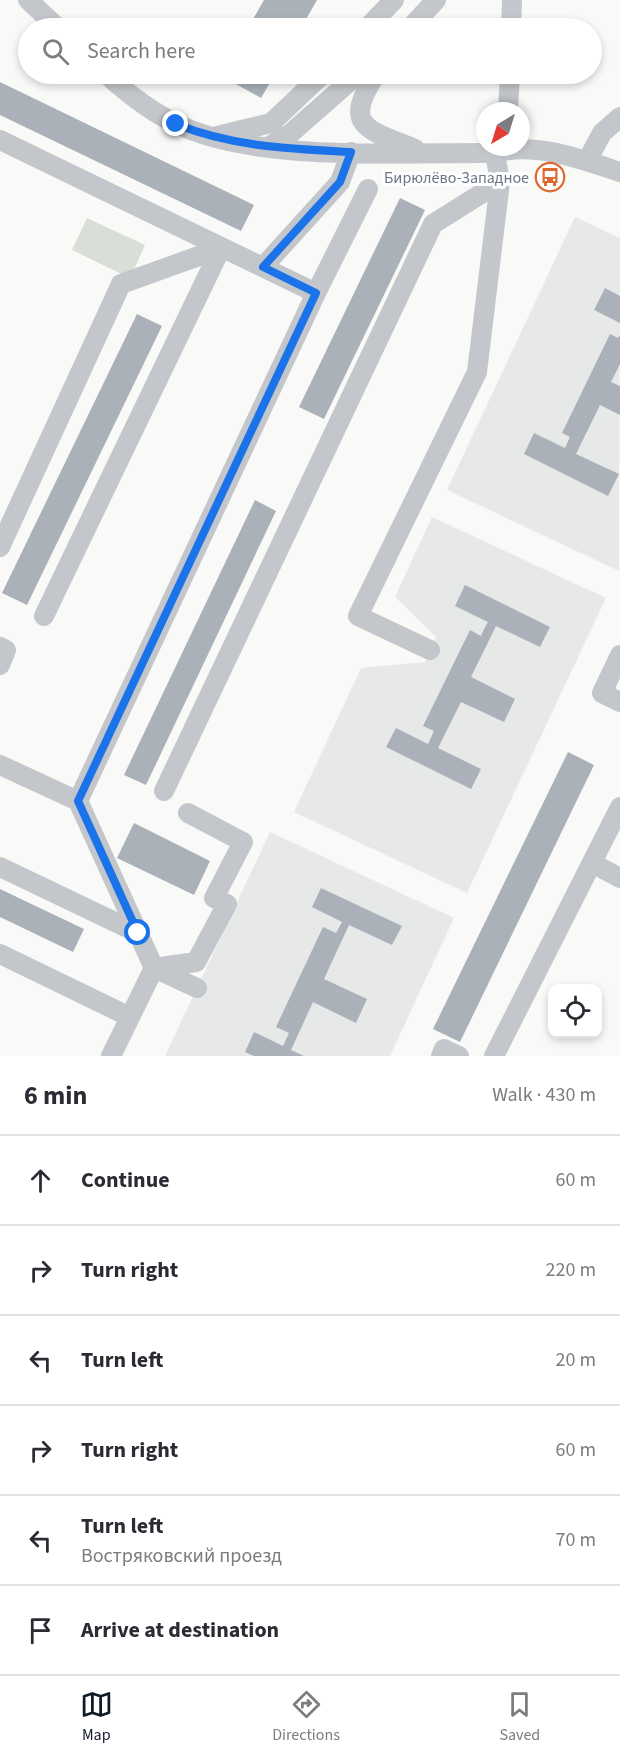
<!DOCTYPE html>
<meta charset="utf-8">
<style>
body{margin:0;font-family:"Source Sans 3",sans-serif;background:#f2f2f3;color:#2b2b33}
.controls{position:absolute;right:18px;bottom:18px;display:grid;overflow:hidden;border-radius:12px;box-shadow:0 3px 9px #0003}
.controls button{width:54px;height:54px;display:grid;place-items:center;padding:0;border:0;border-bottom:2px solid #e1e1e2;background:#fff;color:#2b2b33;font:30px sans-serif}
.compass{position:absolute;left:476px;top:102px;width:54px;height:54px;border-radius:50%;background:#fff;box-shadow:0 3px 9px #0003;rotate:218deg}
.stop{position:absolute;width:18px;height:18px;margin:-14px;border:4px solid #1a73e8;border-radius:50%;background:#fff}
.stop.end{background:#1a73e8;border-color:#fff;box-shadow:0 2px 6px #0008}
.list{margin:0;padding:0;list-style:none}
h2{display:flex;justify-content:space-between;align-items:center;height:78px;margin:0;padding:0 24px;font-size:26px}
h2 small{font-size:20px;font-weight:400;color:#7c7c81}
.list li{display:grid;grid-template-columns:39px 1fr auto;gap:18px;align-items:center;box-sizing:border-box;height:90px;padding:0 24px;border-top:2px solid #e1e1e2}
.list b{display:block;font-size:22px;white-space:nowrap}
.list p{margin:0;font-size:20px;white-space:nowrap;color:#7c7c81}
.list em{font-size:20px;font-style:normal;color:#7c7c81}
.icon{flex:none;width:33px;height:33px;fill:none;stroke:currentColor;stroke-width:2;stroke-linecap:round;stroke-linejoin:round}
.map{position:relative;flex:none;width:620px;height:1056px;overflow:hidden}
.search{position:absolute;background:#fff;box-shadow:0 3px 9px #0003;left:18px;right:18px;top:18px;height:66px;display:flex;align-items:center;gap:15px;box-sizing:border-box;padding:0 21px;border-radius:33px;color:#7c7c81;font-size:22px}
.sheet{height:618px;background:#fff}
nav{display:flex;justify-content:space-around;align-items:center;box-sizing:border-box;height:84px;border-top:2px solid #e1e1e2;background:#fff;font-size:16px;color:#7c7c81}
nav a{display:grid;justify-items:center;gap:3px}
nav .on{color:#111827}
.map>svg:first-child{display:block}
.built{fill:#e7e8e8}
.green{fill:#d9ded6}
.building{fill:#aab1b8}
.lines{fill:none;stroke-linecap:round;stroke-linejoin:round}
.minor{stroke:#c3c6ca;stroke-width:20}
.route{stroke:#1a73e8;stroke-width:8}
.labels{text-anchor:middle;stroke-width:6;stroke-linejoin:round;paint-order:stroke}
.poi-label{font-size:16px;fill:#6a7787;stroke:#fff;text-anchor:end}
</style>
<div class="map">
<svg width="620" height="1056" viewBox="0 0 620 1056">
<rect width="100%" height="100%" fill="#f9f9f7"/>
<path class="built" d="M 575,217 L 620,238 L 619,571 L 447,490 Z
M 432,517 L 606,598 L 467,893 L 294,812 L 361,668 L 425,662 L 436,637 L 395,597 Z
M 270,832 L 454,918 L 390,1056 L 165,1056 Z"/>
<path class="green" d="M 87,218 L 145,245 L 130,278 L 72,250 Z"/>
<path class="building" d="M 264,0 L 317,0 L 301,28 L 248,28 Z
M 218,74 L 275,74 L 261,98 Z
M 0,82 L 254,205 L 241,231 L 0,115 Z
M 400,198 L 425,210 L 324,419 L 299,407 Z
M 605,288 L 620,296 L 620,323 L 594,310 Z
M 137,314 L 162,326 L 27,605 L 2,593 Z
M 610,334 L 618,338 L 620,335 L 620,364 L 611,382 L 620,386 L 620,415 L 600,405 L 576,454 L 619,474 L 608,496 L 524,454 L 534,433 L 565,448 L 570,437 L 562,433 Z
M 255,500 L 276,511 L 146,785 L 124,775 Z
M 465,585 L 550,627 L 540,647 L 496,626 L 471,677 L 515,699 L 504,722 L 461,702 L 438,748 L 481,769 L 471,789 L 386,747 L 396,728 L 428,744 L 434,731 L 423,726 L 470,630 L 481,636 L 484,629 L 488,622 L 455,606 Z
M 568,752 L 594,765 L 460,1042 L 433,1029 Z
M 134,823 L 210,861 L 194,895 L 117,858 Z
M 321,888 L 402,926 L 392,945 L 349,925 L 324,979 L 367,999 L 356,1023 L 313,1002 L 291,1050 L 304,1056 L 254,1056 L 245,1052 L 254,1032 L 283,1046 L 289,1033 L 276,1027 L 323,927 L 336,933 L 342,922 L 312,907 Z
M 0,889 L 84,929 L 73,952 L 0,917 Z"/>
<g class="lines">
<path class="minor" d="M 28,0 L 58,28
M 367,28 L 394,0
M 410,28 L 436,0
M 511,28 L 512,0
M 106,74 C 127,93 151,112 177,124 C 257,163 405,152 495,153 C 535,141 583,160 620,172
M 376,74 C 341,128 368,129 415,149
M 508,111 L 510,74
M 217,136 L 271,123 L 323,74
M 0,140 L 316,293 L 368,189
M 268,147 L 291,133 L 358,74
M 587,161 L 602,133 L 620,117
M 263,267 L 340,182 L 351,152
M 0,547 L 121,284 L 221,248 L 44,616
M 0,647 L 6,650 L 0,665
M 430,650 L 358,616 L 477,372 L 500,182 L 495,153
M 620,655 L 602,693 L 620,702
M 0,765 L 78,801 L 316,293
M 164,791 L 433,224 L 500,182
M 78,801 L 154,968 L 197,988
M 592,863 L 620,878
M 0,867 L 138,933
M 0,954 L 130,1017
M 111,1056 L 154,968 L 196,962 L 227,904 L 214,898 L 243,842 L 188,813
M 441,1056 L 444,1049 L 459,1056
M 494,1056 L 620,807"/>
</g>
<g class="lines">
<path class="route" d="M 138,933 L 78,801 L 316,293 L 263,267 L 340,182 L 351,152 C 291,149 233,147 176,124"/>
</g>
<defs>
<g id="bus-ring" transform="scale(1.5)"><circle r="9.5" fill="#fff" stroke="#dd6a33" stroke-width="1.5"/><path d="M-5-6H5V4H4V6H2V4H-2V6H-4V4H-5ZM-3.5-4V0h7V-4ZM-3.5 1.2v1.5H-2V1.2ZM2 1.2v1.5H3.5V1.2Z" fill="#dd6a33"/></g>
</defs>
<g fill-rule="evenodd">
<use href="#bus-ring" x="550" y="177"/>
</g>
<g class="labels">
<g class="poi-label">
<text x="529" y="183">Бирюлёво-Западное</text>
</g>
</g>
</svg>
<div class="controls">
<button><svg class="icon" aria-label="locate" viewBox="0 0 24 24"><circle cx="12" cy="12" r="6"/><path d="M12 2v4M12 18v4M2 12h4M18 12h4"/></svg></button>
</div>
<svg class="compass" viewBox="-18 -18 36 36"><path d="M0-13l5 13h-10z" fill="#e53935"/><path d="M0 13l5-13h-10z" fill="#7c7c81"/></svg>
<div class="stop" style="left:138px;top:933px"></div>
<div class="stop end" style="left:176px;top:124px"></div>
<div class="search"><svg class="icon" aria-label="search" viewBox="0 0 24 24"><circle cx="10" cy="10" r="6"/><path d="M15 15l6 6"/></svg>Search here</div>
</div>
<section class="sheet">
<h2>6 min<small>Walk · 430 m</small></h2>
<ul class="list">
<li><svg class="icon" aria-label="ahead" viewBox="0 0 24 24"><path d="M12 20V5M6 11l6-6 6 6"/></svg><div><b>Continue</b></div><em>60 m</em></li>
<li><svg class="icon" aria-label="right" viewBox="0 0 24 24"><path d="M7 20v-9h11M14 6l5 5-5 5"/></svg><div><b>Turn right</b></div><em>220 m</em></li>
<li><svg class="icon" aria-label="left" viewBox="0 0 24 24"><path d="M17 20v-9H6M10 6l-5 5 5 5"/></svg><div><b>Turn left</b></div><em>20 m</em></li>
<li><svg class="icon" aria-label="right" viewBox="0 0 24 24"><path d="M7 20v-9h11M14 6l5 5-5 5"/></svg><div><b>Turn right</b></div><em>60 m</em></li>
<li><svg class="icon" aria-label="left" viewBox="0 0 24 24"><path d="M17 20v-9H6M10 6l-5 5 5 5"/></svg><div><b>Turn left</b><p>Востряковский проезд</p></div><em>70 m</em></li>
<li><svg class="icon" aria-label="arrive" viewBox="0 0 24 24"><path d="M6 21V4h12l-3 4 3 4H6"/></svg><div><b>Arrive at destination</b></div></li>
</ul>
</section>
<nav>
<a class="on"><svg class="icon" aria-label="map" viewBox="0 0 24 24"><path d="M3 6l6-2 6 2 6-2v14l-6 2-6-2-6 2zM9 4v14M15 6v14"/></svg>Map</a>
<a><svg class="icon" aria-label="directions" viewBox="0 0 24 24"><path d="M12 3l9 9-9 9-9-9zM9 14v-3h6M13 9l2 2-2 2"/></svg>Directions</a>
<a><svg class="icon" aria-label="saved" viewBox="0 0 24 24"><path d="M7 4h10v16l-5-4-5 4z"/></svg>Saved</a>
</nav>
